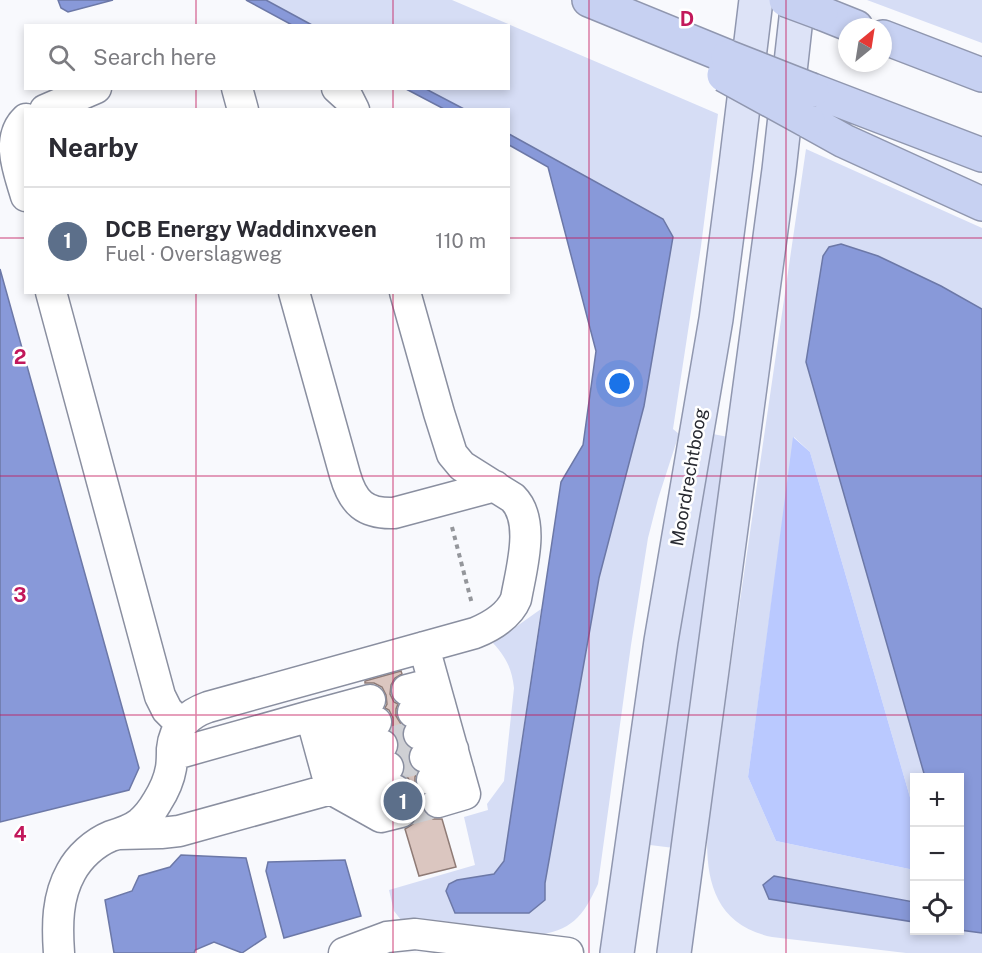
<!DOCTYPE html>
<meta charset="utf-8">
<style>
body{margin:0;font-family:"Public Sans",sans-serif;background:#f7f7f7;color:#2b2b33}
.controls{position:absolute;right:18px;bottom:18px;display:grid;overflow:hidden;border-radius:0px;box-shadow:0 3px 9px #0003}
.controls button{width:54px;height:54px;display:grid;place-items:center;padding:0;border:0;border-bottom:2px solid #e1e1e2;background:#fff;color:#2b2b33;font:30px sans-serif}
.compass{position:absolute;left:838px;top:18px;width:54px;height:54px;border-radius:50%;background:#fff;box-shadow:0 3px 9px #0003;rotate:30deg}
.you{position:absolute;left:620px;top:384px;width:21px;height:21px;margin:-15px;border:4px solid #fff;border-radius:50%;background:#1a73e8;box-shadow:0 0 0 9px #1a73e833}
.badge{display:grid;place-items:center;width:39px;height:39px;border-radius:50%;background:#0f766e;color:#fff;font-size:20px;font-weight:700}
.pin{position:absolute;translate:-50% -50%;border:3px solid #fff;box-shadow:0 2px 6px #0006}
.list{margin:0;padding:0;list-style:none}
h2{display:flex;justify-content:space-between;align-items:center;height:78px;margin:0;padding:0 24px;font-size:26px}
h2 small{font-size:20px;font-weight:400;color:#7c7c81}
.list li{display:grid;grid-template-columns:39px 1fr auto;gap:18px;align-items:center;box-sizing:border-box;height:108px;padding:0 24px;border-top:2px solid #e1e1e2}
.list b{display:block;font-size:22px;white-space:nowrap}
.list p{margin:0;font-size:20px;white-space:nowrap;color:#7c7c81}
.list em{font-size:20px;font-style:normal;color:#7c7c81}
.icon{flex:none;width:33px;height:33px;fill:none;stroke:currentColor;stroke-width:2;stroke-linecap:round;stroke-linejoin:round}
.map{position:relative;flex:none;width:982px;height:953px;overflow:hidden}
.search{position:absolute;background:#fff;box-shadow:0 3px 9px #0003;left:24px;top:24px;width:486px;height:66px;display:flex;align-items:center;gap:15px;box-sizing:border-box;padding:0 21px;border-radius:0px;color:#7c7c81;font-size:22px}
.panel{position:absolute;background:#fff;box-shadow:0 3px 9px #0003;left:24px;top:108px;width:486px;height:186px;border-radius:0px}
.map>svg:first-child{display:block}
.green{fill:#d6ddf5}
.forest{fill:#bac9ff}
.water{fill:#8899d9;stroke:#6c78a7;stroke-width:1.5}
.building{fill:#dbc6c0;stroke:#8f7b76;stroke-width:1.5}
.lines{fill:none;stroke-linecap:round;stroke-linejoin:round}
.minor-tunnel{stroke:#cfd0d4;stroke-width:30;stroke-dasharray:30 15;stroke-linecap:butt}
.minor-casing{stroke:#8a8fa0;stroke-width:33}
.major-casing{stroke:#9097af;stroke-width:36}
.highway-casing{stroke:#9097af;stroke-width:36}
.path{stroke:#94969b;stroke-width:4;stroke-dasharray:4.5 4.5;stroke-linecap:butt}
.minor{stroke:#fff;stroke-width:30}
.major{stroke:#dde3f7;stroke-width:33}
.highway{stroke:#c7d1f2;stroke-width:33}
.highway-bridge-casing{stroke:#9097af;stroke-width:36;stroke-linecap:butt}
.highway-bridge{stroke:#c7d1f2;stroke-width:33}
.grid{fill:none;stroke:#c2185b;stroke-width:1.5;stroke-opacity:0.55}
.labels{text-anchor:middle;stroke-width:5;stroke-linejoin:round;paint-order:stroke}
.street-label{font-size:18px;fill:#292b32;stroke:#fff}
.grid-label{font-size:20px;text-anchor:middle;font-weight:bold;fill:#c2185b;stroke:#fff;stroke-width:5;stroke-linejoin:round;paint-order:stroke}
</style>
<div class="map">
<svg width="982" height="953" viewBox="0 0 982 953">
<rect width="100%" height="100%" fill="#f8f9fd"/>
<path class="green" d="M 266,0 L 452,0 L 718,114 L 701,246 L 673,429 L 679,434 L 658,499 L 648,538 L 631,645 L 598,884 C 582,918 573,930 533,936 L 405,925 L 394,911 L 389,890 L 475,865 L 464,817 L 488,810 L 487,804 L 504,781 L 514,688 C 512,669 506,657 493,643 L 541,609 L 504,861 L 494,874 L 457,880 L 449,884 L 446,891 L 545,900 L 545,883 L 599,578 L 644,406 L 673,237 L 663,219 L 509,134 L 508,110 L 464,109 L 426,89 L 508,88 L 508,26 L 312,25 Z
M 867,0 L 982,0 L 982,43 Z
M 806,149 L 982,228 L 982,309 L 941,286 L 878,256 L 806,362 L 925,777 L 914,778 L 914,811 L 810,452 L 794,437 L 748,777 L 776,841 L 914,870 L 914,902 L 775,876 L 770,899 L 914,922 L 914,930 L 960,930 L 982,933 L 982,953 L 906,953 L 772,937 C 711,924 704,874 708,820 Z
M 713,434 L 728,437 L 674,848 L 650,845 L 677,638 Z"/>
<path class="forest" d="M 793,437 L 810,452 L 914,811 L 914,870 L 776,841 L 748,777 Z"/>
<path class="water" d="M 58,0 L 113,0 L 68,12 L 61,8 Z
M 246,0 L 266,0 L 312,25 L 292,25 Z
M 406,89 L 426,89 L 464,109 L 444,109 Z
M 509,134 L 663,219 L 673,237 L 644,406 L 599,578 L 545,883 L 545,900 L 529,913 L 455,913 L 446,891 L 449,884 L 457,880 L 494,874 L 504,861 L 561,482 L 583,445 L 596,351 L 548,167 L 509,145 Z
M 841,244 L 878,256 L 941,286 L 982,309 L 982,933 L 960,930 L 960,778 L 925,777 L 806,362 L 823,256 L 829,247 Z
M 0,269 L 139,768 L 129,790 L 0,822 Z
M 181,855 L 246,858 L 266,937 L 242,953 L 214,942 L 195,950 L 194,953 L 114,953 L 105,900 L 132,891 L 139,876 L 170,867 Z
M 345,860 L 361,916 L 284,938 L 266,871 L 268,862 Z
M 774,876 L 914,902 L 914,922 L 769,899 L 763,885 Z"/>
<path class="building" d="M 401,671 L 402,674 L 395,678 L 391,685 L 390,694 L 394,702 L 398,704 L 396,709 L 396,716 L 401,724 L 404,726 L 402,730 L 403,739 L 406,746 L 411,748 L 408,753 L 408,761 L 413,769 L 417,772 L 415,777 L 415,784 L 420,792 L 423,794 L 421,799 L 422,807 L 427,815 L 433,819 L 442,819 L 456,867 L 419,876 L 405,829 L 413,824 L 418,816 L 418,807 L 414,800 L 410,798 L 412,794 L 412,785 L 408,778 L 403,775 L 405,771 L 405,763 L 400,755 L 397,753 L 399,749 L 398,740 L 394,733 L 390,731 L 393,726 L 393,718 L 389,710 L 385,708 L 387,704 L 386,695 L 382,687 L 374,683 L 365,683 L 365,681 Z"/>
<g class="lines">
<path class="minor-tunnel" d="M 382,745 L 419,734
M 388,767 L 425,757
M 401,812 L 438,802"/>
<g class="minor-casing">
<path id="minor" d="M 237,88 L 243,110
M 337,88 L 348,98 L 354,110
M 45,110 L 96,88
M 26,119 C 5,139 19,172 26,196
M 51,292 L 160,696 L 167,710 L 181,724
M 294,292 L 345,475 C 353,503 365,514 394,513 L 495,486
M 424,647 L 465,794 L 438,802
M 407,690 L 434,683
M 413,712 L 440,704
M 311,716 L 370,700
M 419,734 L 446,727
M 317,738 L 376,722
M 425,757 L 453,749
M 324,761 L 382,745
M 432,780 L 459,772
M 330,783 L 388,767
M 331,789 L 381,817 L 401,812
M 340,790 L 375,795 L 395,790
M 119,834 L 161,833 L 179,831 L 331,789 L 311,716 L 172,755
M 59,953 C 57,925 57,897 71,872 C 79,857 94,843 111,836 C 121,833 131,830 140,823 C 147,817 153,809 157,802 C 164,791 169,780 171,768 C 172,762 172,756 172,749 C 174,727 188,714 208,707 L 475,633 C 492,626 509,616 516,599 C 521,570 536,521 513,498 L 462,466 L 452,454 L 439,413 L 405,292
M 344,953 L 387,937 L 415,934 L 568,953"/>
</g>
<g class="major-casing">
<path id="major" d="M 617,953 L 661,641 L 716,319 L 736,165 L 756,0
M 674,953 L 779,170 L 798,0"/>
</g>
<g class="highway-casing">
<path id="highway" d="M 589,0 L 726,56
M 821,13 L 856,27
M 883,37 L 982,75
M 812,90 L 982,155
M 808,121 L 844,141 L 982,204"/>
</g>
<path class="path" d="M 452,527 L 472,604"/>
<use href="#minor" class="minor"/>
<use href="#major" class="major"/>
<use href="#highway" class="highway"/>
<g class="highway-bridge-casing">
<path id="highway-bridge" d="M 786,0 L 821,13
M 728,57 L 812,90
M 724,75 L 808,121"/>
</g>
<use href="#highway-bridge" class="highway-bridge"/>
</g>
<path class="grid" d="M 196,0 L 196,26M 393,0 L 393,26M 589,0 L 589,953M 786,0 L 786,953M 196,88 L 196,110M 393,88 L 393,110M 0,238 L 26,238M 508,238 L 982,238M 196,292 L 196,953M 393,292 L 393,953M 0,476 L 982,476M 0,715 L 982,715"/>
<g class="labels">
<g class="street-label">
<text transform="translate(689 477) rotate(-80)" y="6">Moordrechtboog</text>
</g>
</g>
<g class="grid-label">
<text x="687" y="26">D</text>
<text x="20" y="364">2</text>
<text x="20" y="602">3</text>
<text x="20" y="841">4</text>
</g>
</svg>
<div class="controls">
<button>+</button>
<button>−</button>
<button><svg class="icon" aria-label="locate" viewBox="0 0 24 24"><circle cx="12" cy="12" r="6"/><path d="M12 2v4M12 18v4M2 12h4M18 12h4"/></svg></button>
</div>
<svg class="compass" viewBox="-18 -18 36 36"><path d="M0-13l5 13h-10z" fill="#e53935"/><path d="M0 13l5-13h-10z" fill="#7c7c81"/></svg>
<div class="you"></div>
<div class="pin badge" style="left:403px;top:801px;background:#5c6f8a">1</div>
<div class="search"><svg class="icon" aria-label="search" viewBox="0 0 24 24"><circle cx="10" cy="10" r="6"/><path d="M15 15l6 6"/></svg>Search here</div>
<section class="panel">
<h2>Nearby<small></small></h2>
<ul class="list">
<li><span class="badge" style="background:#5c6f8a">1</span><div><b>DCB Energy Waddinxveen</b><p>Fuel · Overslagweg</p></div><em>110 m</em></li>
</ul>
</section>
</div>
